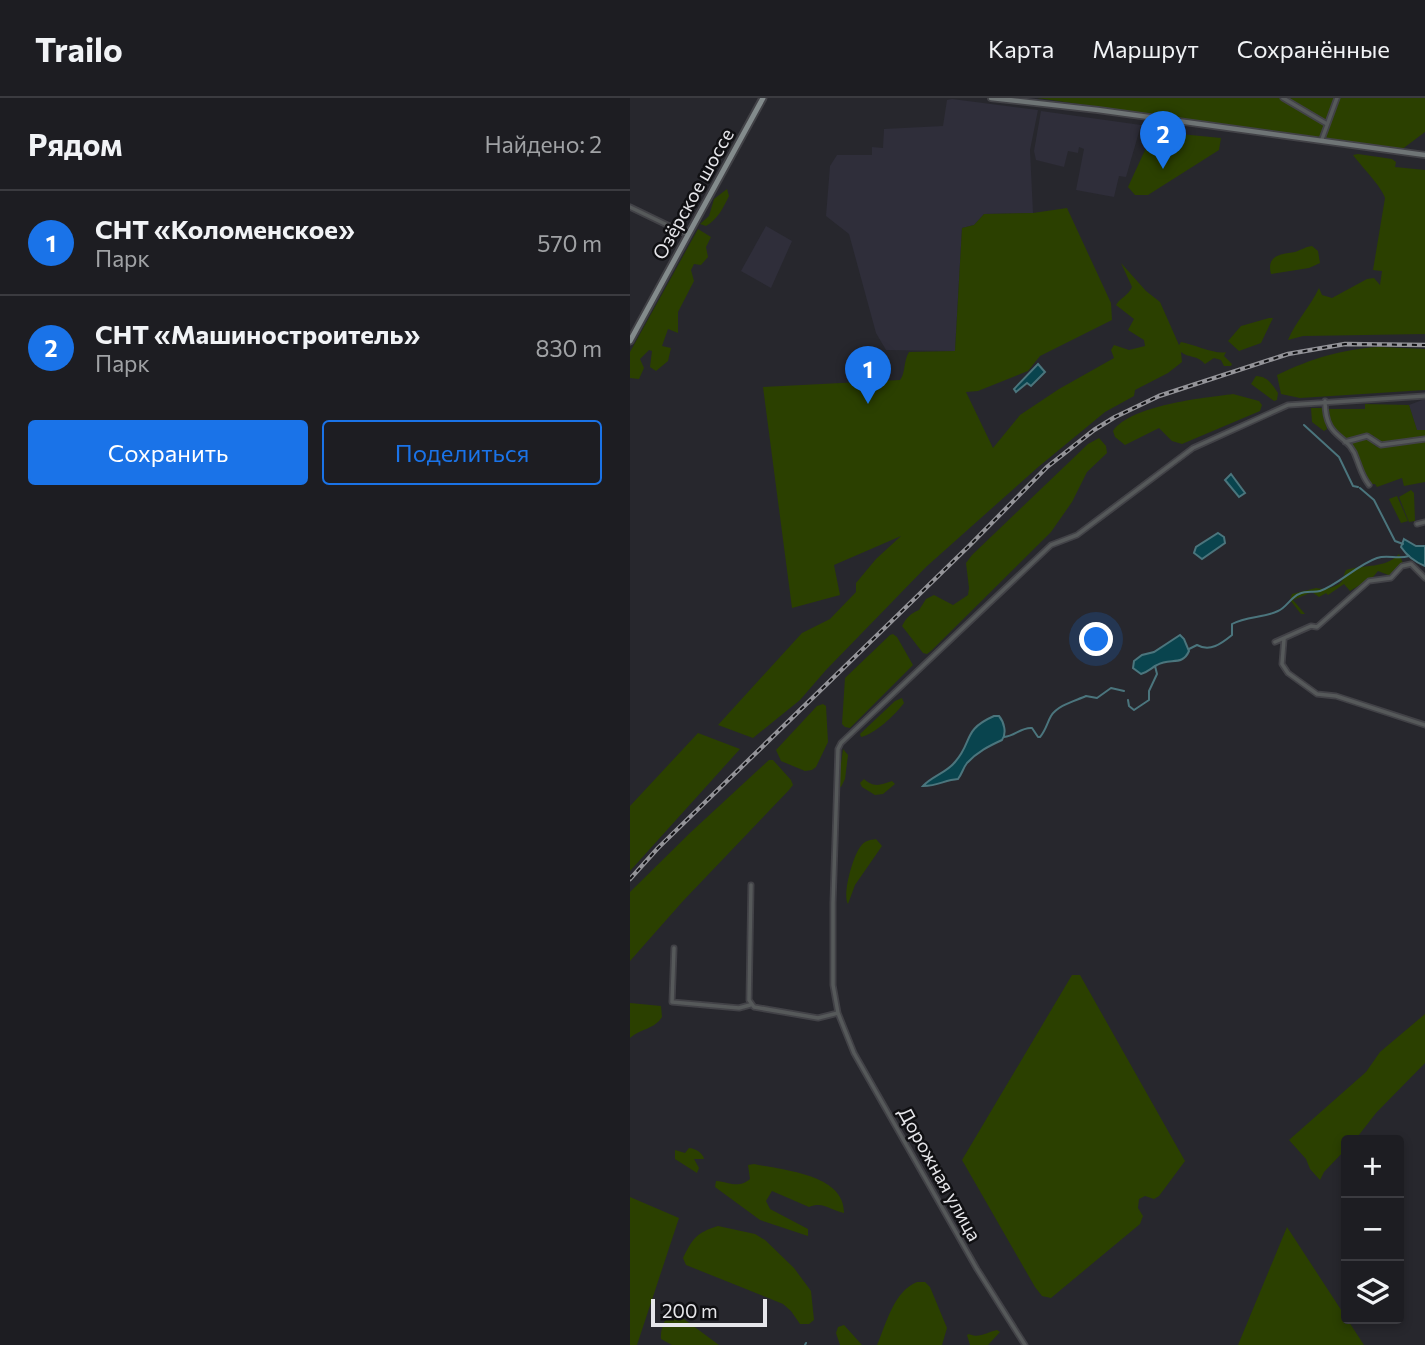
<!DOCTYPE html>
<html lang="ru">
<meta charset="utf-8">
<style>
body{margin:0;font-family:Commissioner,sans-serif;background:#25262a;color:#f1f3f6}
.controls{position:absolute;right:21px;bottom:21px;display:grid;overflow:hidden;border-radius:7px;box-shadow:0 4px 10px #0003}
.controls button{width:63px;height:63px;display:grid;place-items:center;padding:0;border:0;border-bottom:2px solid #3b3b40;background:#1d1d22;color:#f1f3f6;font:35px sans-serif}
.scale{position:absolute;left:21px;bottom:18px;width:116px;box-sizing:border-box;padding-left:7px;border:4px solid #e6e6ea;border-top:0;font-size:19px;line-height:24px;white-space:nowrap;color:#e6e6ea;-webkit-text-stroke:5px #101013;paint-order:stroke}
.you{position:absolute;left:467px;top:542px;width:24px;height:24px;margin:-18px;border:5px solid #fff;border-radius:50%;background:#1a73e8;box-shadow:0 0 0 10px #1a73e833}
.badge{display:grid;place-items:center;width:46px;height:46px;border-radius:50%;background:#1a73e8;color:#fff;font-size:23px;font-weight:700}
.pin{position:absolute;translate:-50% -58px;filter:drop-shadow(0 2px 4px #0008)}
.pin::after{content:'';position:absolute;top:37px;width:24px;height:21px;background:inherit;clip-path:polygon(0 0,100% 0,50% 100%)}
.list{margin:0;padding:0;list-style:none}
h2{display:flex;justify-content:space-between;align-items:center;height:91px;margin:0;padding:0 28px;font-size:30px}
h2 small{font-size:23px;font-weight:400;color:#a0a2a5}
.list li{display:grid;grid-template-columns:46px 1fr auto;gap:21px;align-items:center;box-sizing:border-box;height:105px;padding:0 28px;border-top:2px solid #3b3b40}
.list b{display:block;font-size:26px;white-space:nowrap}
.list p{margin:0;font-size:23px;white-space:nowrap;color:#a0a2a5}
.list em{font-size:23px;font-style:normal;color:#a0a2a5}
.actions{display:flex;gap:14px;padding:21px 28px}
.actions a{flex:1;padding:16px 0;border:2px solid #1a73e8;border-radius:7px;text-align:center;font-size:24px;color:#1a73e8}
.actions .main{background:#1a73e8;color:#fff}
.icon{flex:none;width:38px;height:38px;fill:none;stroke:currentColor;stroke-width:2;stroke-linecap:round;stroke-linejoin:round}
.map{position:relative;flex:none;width:795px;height:1247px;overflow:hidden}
header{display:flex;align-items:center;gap:42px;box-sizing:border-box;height:98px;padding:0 35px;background:#1d1d22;border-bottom:2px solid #3b3b40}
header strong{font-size:33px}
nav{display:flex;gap:38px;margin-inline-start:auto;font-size:24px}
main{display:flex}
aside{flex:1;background:#1d1d22}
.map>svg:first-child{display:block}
.built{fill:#2f2e3a}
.green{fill:#2b4000}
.water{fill:#09444e;stroke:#4b757d;stroke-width:2}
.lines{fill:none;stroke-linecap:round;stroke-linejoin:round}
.stream{stroke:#4b757d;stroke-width:2}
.street-casing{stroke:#424247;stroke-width:7}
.secondary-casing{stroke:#424247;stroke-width:8}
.primary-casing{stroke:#424247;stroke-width:9}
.street{stroke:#56595a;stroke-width:3.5}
.secondary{stroke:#6f7576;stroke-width:4.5}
.primary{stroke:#838b8c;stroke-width:5}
.rail-casing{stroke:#949499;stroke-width:4.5}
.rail{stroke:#101013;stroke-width:2;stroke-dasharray:5;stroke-linecap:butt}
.labels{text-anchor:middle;stroke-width:5;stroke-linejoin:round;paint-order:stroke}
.street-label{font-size:19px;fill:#e6e6ea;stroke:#101013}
</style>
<header>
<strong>Trailo</strong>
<nav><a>Карта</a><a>Маршрут</a><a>Сохранённые</a></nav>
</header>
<main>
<aside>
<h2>Рядом<small>Найдено: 2</small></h2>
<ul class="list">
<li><span class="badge">1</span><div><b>СНТ «Коломенское»</b><p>Парк</p></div><em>570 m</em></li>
<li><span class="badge">2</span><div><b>СНТ «Машиностроитель»</b><p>Парк</p></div><em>830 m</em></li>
</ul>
<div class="actions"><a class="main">Сохранить</a><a>Поделиться</a></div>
</aside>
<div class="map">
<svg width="795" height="1247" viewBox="0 0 795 1247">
<rect width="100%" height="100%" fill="#27272d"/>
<path class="built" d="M 322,1 L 408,12 L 400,52 L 403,115 L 354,116 L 344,127 L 332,130 L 325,253 L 256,252 L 246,235 L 219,136 L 196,118 L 200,68 L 207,57 L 242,57 L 242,49 L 253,50 L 254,31 L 313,28 L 317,2 Z
M 411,13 L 511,27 L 496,79 L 489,78 L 484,99 L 446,92 L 454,51 L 449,49 L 448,55 L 438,53 L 434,69 L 406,62 L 404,53 Z
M 136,128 L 162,143 L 141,190 L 111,173 Z
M 795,301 L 795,332 L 787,333 L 779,307 Z"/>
<path class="green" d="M 407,0 L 795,0 L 795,34 L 771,52 Z
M 530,34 L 591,40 L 589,52 L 518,97 L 505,97 L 498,89 L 521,39 Z
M 728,56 L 762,61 L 766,64 L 765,69 L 795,72 L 795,236 L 673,238 L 658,242 C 666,223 680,209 689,190 L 692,197 L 702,200 L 737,181 L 744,180 L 750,187 L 752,173 L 743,172 L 755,100 C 752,89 731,68 723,57 Z
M 97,91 L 99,98 C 93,110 88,121 76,128 L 70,126 L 79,118 L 84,101 Z
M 437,110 L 481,205 L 482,222 L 410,258 L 398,273 L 348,293 L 336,294 L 363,350 L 390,317 L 429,291 L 484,260 L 481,252 L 484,247 L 499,252 L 515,248 L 514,242 L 498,232 L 504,221 L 486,207 C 491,199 498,198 502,189 L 491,165 L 516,193 L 530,204 L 549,247 L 551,244 C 563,246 586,257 596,254 L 594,258 L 602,266 L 601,268 L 594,268 L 591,262 L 584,260 L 575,266 C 568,257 558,260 551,254 L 552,264 L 538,275 L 505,292 L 504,298 L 475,314 L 407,370 L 296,469 L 196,572 L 170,602 L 123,640 L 88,627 L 172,535 L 200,521 L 226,494 L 226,485 L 246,461 L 271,438 L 204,467 L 210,497 L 162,510 L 133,289 L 270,282 C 276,274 273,264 279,254 L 325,253 L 332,130 L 344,127 L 354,116 L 403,115 Z
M 68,131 L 81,139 L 76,149 L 78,159 L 71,167 L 64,166 L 61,172 L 64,183 L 48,214 L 48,235 L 38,231 L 32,248 L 41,250 L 38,263 L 26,273 L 20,269 L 22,253 L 19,252 L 10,261 L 14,270 L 9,281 L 0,280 L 0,254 Z
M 682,148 L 688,153 L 690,165 L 679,170 L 641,176 C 636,157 651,156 665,154 C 671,152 675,149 682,148 Z
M 639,220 L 643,220 L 631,245 L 609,253 L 598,243 L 611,228 Z
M 748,249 L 795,251 L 795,292 L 670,300 L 651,296 L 647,277 C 683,260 709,252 748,249 Z
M 626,278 C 637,278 642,286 648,295 L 647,302 L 644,303 L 621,286 Z
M 603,296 L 629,303 L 632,307 L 630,313 L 552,346 L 542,343 L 529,330 L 495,347 L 485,339 L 483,333 C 501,307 573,300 603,296 Z
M 735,306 L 779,307 L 787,332 L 795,332 L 795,341 L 753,346 L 747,345 L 743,337 L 714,342 L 700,326 L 699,311 L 735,311 Z
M 681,310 L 693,310 L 697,331 L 694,333 L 682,324 Z
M 469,340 L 476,348 L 477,355 L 457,374 L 442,404 L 421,434 L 301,553 L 297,556 L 293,555 L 272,528 C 276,520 281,515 289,512 L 296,501 L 304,497 L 323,507 L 338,497 L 339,490 L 336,465 L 342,457 L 458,346 Z
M 737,341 L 747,349 L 795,344 L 795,384 L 774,388 L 772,380 L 747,389 L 745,386 L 740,386 L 728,360 L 718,346 Z
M 781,392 L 784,395 L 785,423 L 779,424 L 769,399 Z
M 767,398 L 778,423 L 771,425 L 759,401 Z
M 769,456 L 773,465 L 761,478 L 748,473 L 743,479 L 720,493 L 714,486 L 698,497 L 696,495 L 689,499 L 682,494 L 663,502 L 675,516 L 671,516 L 660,502 L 662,496 L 686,490 C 693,492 707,490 712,483 C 714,479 714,475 716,472 C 735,466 755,471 769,456 Z
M 263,536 L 267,539 L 283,567 L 220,630 L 215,629 L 212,626 L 215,580 L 260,537 Z
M 272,600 L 274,605 C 265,617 245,636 231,639 L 230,636 L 265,603 Z
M 193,606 L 196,608 L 198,644 L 186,669 L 182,672 L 175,673 L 151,663 L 146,652 L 187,608 Z
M 68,635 L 110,651 L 0,773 L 0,708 Z
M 213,651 L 218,657 L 215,681 L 211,689 L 208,688 Z
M 139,662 L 143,662 L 161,682 L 163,687 L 159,692 L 53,803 L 0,863 L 0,794 L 61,734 Z
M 234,681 C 244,690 250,687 262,683 L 265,686 L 253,696 L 245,697 L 232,689 L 230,685 Z
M 246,741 L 252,748 L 225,787 L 218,806 C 212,797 223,757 231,748 C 234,743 240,742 246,741 Z
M 442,877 L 450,877 L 555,1063 L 529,1098 L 524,1101 L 515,1098 L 509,1101 L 508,1110 L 513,1118 L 510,1126 L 421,1200 L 412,1198 L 405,1189 L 332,1062 Z
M 0,905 L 31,908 L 32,919 C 25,931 10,931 0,940 Z
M 795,916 L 795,965 L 746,1015 L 725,1042 L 716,1042 L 716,1051 L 694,1074 L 690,1082 L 680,1071 L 676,1061 L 659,1042 L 736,974 L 750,954 Z
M 59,1050 C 65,1050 73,1055 74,1061 L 64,1061 L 69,1070 L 67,1075 L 45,1061 L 45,1052 L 55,1055 Z
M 124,1066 C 152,1072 215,1076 214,1115 C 200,1112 193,1103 179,1109 L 142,1093 L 136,1103 L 140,1111 L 178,1131 L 178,1138 L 130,1122 L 85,1089 L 86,1083 C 100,1084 108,1091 120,1081 L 118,1067 Z
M 0,1099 L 49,1120 L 7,1247 L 0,1247 Z
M 88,1128 L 125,1136 L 135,1142 L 164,1170 L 181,1193 L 184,1222 L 179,1226 L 170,1226 L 161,1213 L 153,1206 L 56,1167 L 53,1160 C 63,1140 66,1135 88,1128 Z
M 657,1129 L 734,1247 L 608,1247 Z
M 287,1184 L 295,1184 L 300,1189 L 317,1230 L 312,1247 L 247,1247 C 256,1226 264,1193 287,1184 Z
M 43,1213 L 89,1247 L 42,1247 L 31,1241 C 30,1232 35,1218 43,1213 Z
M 214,1227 L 232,1247 L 210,1247 L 206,1235 L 208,1229 Z
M 367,1232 L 370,1234 L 358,1247 L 340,1247 L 337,1237 L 339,1236 C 349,1241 357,1234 367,1232 Z"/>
<path class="water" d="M 408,266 L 415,274 L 401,288 L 397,285 L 386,294 L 384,291 Z
M 601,376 L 615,395 L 609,399 L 595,382 Z
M 588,435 L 594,439 L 595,445 L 572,461 L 564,455 L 566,449 Z
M 774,441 L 786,448 L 795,448 L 795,468 C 785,464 777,458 771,449 Z
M 550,537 L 554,541 L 559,553 C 552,569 540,559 527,567 C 521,570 518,574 511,576 L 503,570 L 504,563 L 512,557 L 524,554 Z
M 364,618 L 369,618 C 374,624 377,635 372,642 C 359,648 347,654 337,665 C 333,670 332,676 328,681 C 314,682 309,688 293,688 C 302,678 316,675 325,664 C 343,644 332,632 364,618 Z"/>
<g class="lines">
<path class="stream" d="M 674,327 L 709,359 L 723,388 L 728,389
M 730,390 L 744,402 L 765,443 L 773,446
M 559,551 L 567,547 C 580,554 591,546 602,537 L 602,526 C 616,518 634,520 648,513 C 657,509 661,499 669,496 C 677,492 684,495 690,493 C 708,487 727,467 747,460 C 758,456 767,462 779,458
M 498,602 L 499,608 L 504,612 L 519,602 L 519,593 L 527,576 L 525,568
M 374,639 C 385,638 391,629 402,630 L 408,639 L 410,639 C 416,632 417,625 421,618 C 428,607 445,603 456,598 L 467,600 L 481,590 L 494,593
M 175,1247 L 176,1245"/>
<g class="street-casing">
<path id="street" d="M 653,0 L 697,26
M 692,41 L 707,0
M 0,109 L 58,137
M 695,303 C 695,344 719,334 727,362 C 731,372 732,378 739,387
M 715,344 L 737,338 L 751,347 L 795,341
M 787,426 L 795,424
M 654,541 L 652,566 L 658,575 L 687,596 L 706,598 L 795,627
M 645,544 L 681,528 L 687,529 L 739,483 L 761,480 L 772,468 L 781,466 L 795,480
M 121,787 L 119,902 L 124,909 L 188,920 L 208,915
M 44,850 L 42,904 L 109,910 L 120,907
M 395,1247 L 347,1171 L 224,955 L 208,915 L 203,887 L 203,805 L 208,651 L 211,645 L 421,447 L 447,437 L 563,350 L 658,307 L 795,298"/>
</g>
<g class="secondary-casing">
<path id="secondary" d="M 361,0 L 468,12 L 795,57"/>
</g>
<g class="primary-casing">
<path id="primary" d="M 0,243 L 133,0"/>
</g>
<use href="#street" class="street"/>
<use href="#secondary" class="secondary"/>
<use href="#primary" class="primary"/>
<g class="rail-casing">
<path id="rail" d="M 0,781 L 28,750 L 340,447 L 417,369 L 464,332 L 485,319 L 529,298 L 658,256 L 715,246 L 795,247"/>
</g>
<use href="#rail" class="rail"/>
</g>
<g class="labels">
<g class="street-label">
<text transform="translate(63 96) rotate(-61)" y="7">Озёрское шоссе</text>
<text transform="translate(310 1076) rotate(61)" y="7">Дорожная улица</text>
</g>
</g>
</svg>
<div class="controls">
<button>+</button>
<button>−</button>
<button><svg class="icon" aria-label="layers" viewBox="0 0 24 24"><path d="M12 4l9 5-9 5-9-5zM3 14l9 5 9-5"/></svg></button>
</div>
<div class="scale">200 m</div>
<div class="you"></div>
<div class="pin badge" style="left:238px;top:306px">1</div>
<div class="pin badge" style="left:533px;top:71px">2</div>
</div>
</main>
